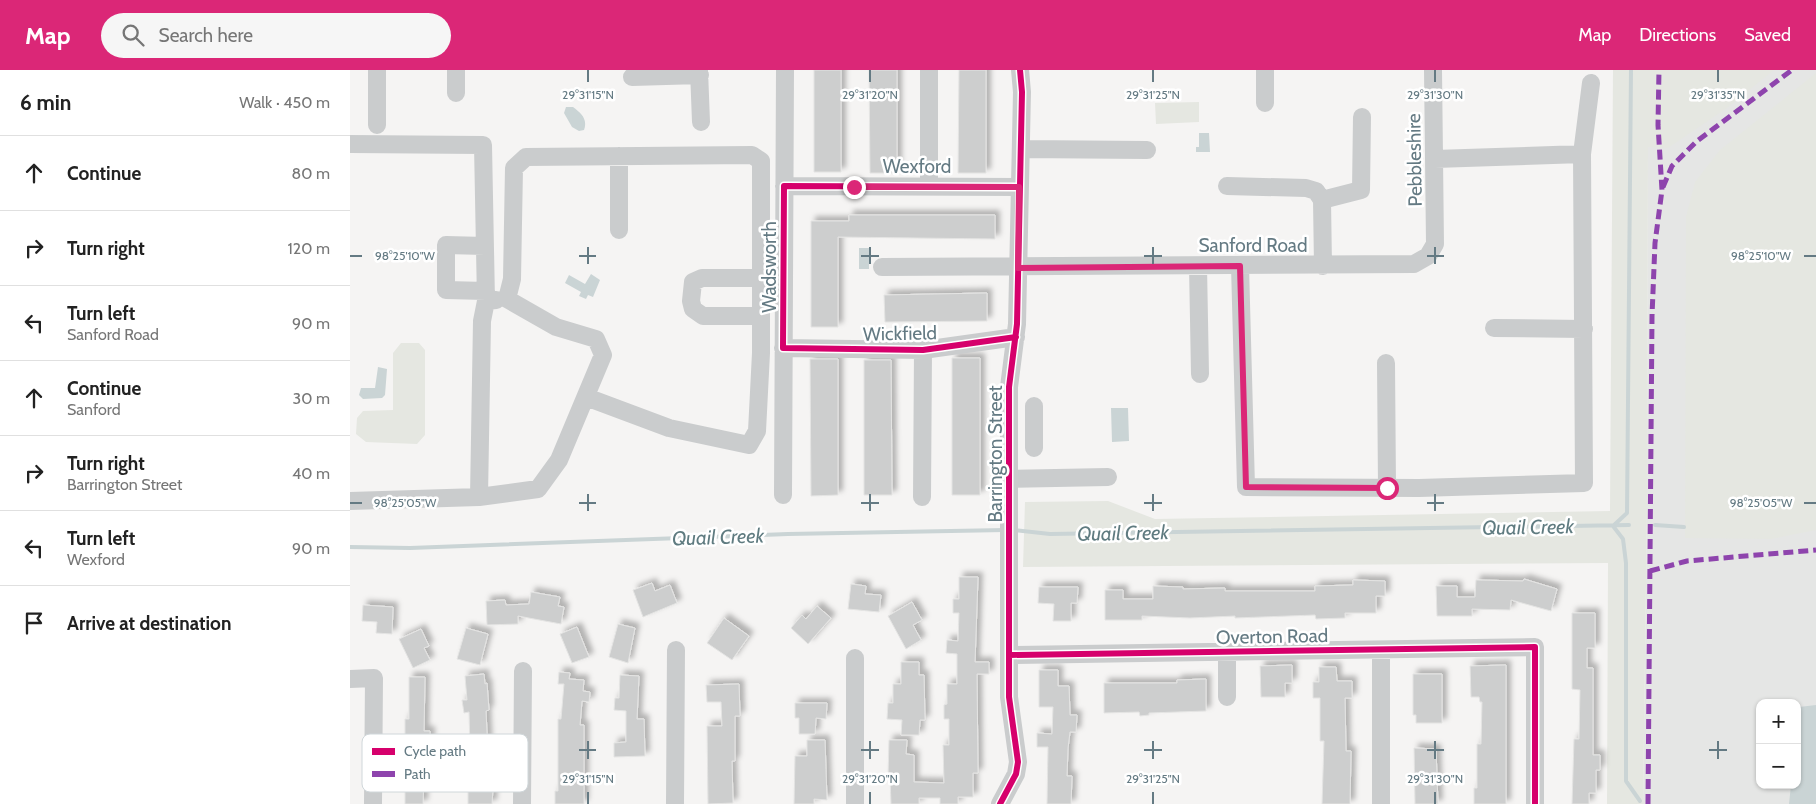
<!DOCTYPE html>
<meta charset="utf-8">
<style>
body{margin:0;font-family:Cabin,sans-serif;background:#f6f6f6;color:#222}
.controls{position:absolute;right:15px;bottom:15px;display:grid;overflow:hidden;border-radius:10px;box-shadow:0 1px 4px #0004}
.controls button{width:45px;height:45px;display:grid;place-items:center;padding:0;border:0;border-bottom:1px solid #e0e0e0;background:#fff;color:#222;font:25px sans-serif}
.stop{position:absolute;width:15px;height:15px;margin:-11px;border:4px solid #db2777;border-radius:50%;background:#fff}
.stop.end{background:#db2777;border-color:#fff;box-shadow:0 1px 5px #0008}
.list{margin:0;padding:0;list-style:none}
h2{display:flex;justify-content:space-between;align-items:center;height:65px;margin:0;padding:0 20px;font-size:21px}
h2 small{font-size:16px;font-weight:400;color:#767676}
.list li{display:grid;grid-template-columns:32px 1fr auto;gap:15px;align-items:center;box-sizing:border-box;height:75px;padding:0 20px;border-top:1px solid #e0e0e0}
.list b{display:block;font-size:19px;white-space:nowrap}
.list p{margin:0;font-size:16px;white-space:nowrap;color:#767676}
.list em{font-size:16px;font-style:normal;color:#767676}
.icon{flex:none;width:28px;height:28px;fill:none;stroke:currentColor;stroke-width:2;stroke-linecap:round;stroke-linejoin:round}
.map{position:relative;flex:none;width:1466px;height:734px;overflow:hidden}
header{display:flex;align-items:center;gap:30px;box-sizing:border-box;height:70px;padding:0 25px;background:#db2777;color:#fff}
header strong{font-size:24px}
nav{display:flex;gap:28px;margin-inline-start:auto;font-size:18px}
.search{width:350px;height:45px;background:#f6f6f6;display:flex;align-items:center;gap:12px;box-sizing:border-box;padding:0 18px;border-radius:28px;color:#767676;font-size:19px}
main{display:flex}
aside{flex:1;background:#fff}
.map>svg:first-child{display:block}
.built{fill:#e5e6e5;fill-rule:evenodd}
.green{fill:#e5e7e1}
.water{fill:#cad4d5}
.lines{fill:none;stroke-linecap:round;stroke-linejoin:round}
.stream{stroke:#cad4d5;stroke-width:4}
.building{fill:#cdcece;stroke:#e4e4e3;filter:url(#shadow)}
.minor{stroke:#cacccd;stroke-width:18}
.quiet{stroke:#8e44ad;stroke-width:5;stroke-dasharray:10 5;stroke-linecap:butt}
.cycleway-casing{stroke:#fff;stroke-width:9}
.cycleway{stroke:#d6006c;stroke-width:6}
.route{stroke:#db2777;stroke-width:6}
.ticks{fill:none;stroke:#647a83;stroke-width:2}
.labels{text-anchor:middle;stroke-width:5;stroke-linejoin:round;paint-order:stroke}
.street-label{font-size:19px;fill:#647a83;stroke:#fff}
.water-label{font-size:20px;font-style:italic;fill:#5f7b80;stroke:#fff}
.key{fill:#fff;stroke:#d0d7da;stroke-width:1}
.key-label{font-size:14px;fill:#647a83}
.ticks-label{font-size:12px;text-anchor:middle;fill:#647a83;stroke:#fff;stroke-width:5;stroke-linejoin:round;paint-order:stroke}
</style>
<header>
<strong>Map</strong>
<div class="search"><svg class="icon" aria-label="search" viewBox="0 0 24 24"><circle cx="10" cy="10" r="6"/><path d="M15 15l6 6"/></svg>Search here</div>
<nav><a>Map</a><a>Directions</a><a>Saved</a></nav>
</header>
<main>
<aside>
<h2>6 min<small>Walk · 450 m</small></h2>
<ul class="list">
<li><svg class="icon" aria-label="ahead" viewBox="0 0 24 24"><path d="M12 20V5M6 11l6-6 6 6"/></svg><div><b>Continue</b></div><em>80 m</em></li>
<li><svg class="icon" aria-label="right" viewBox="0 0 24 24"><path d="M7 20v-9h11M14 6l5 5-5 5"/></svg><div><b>Turn right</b></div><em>120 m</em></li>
<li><svg class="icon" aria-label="left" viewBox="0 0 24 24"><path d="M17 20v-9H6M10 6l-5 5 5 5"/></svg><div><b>Turn left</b><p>Sanford Road</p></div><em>90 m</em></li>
<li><svg class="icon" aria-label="ahead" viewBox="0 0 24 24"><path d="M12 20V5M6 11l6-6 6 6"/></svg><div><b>Continue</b><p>Sanford</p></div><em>30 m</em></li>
<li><svg class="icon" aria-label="right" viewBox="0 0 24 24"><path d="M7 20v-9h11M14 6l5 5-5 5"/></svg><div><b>Turn right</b><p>Barrington Street</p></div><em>40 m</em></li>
<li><svg class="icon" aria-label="left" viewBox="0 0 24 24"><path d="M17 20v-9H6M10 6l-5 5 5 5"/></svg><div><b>Turn left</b><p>Wexford</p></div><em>90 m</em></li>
<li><svg class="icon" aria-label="arrive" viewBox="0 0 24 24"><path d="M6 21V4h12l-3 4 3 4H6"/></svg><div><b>Arrive at destination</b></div></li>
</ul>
</aside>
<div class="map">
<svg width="1466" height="734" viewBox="0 0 1466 734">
<defs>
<filter id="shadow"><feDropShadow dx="4.5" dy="-4.5" stdDeviation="2.5" flood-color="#0004"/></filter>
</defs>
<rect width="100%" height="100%" fill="#f5f4f3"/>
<path class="built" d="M 1298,0 L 1466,0 L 1466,734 L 1293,734 L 1297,442 ZM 1410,633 L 1447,633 L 1447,715 L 1410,715 Z"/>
<path class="green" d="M 1263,0 L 1424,0 L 1377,38 L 1318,78 L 1298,77 L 1297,442 L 1293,734 L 1257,734 L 1258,493 L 673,497 L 675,432 L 758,431 L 805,449 L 1260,441 Z
M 1466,3 L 1466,460 L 1421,469 L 1335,468 L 1336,147 L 1345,112 L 1370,80 Z
M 849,32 L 849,52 L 806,54 L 805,33 Z
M 51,273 L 69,273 L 75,280 L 75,365 L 67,374 L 16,372 L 6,364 L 7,348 L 13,341 L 43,340 L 43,283 Z"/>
<path class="water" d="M 216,37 L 223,37 C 231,43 238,49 234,60 L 229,61 L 222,57 L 214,43 Z
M 849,63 L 859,63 L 860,82 L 846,82 L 846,77 L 849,77 Z
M 509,178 L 519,178 L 519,199 L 509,199 Z
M 241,204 L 250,210 L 243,227 L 238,225 L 236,229 L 229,226 L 231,222 L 215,213 L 219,205 L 235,214 Z
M 28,297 L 37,299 L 35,325 L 32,328 L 13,329 L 9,325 L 11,318 L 25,318 Z
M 761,338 L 778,338 L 779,371 L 762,372 Z
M 1466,635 L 1466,734 L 1439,734 L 1441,715 L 1447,715 L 1447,647 L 1449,637 Z"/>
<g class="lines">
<path class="stream" d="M 1305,455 L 1334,457
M 1263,456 L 1277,443 L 1281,0
M 1263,456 L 1273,469 L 1276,493 L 1276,711 L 1290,731
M 664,460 L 700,464 L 1279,455
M 0,477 L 60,478 L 438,464 L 655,460"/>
</g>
<path class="building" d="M 464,0 L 491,0 L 491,102 L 464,102 Z
M 519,0 L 547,0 L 547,103 L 520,103 Z
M 609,0 L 636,0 L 636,103 L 608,103 Z
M 499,145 L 645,145 L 645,169 L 488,167 L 488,257 L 461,257 L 461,151 L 499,151 Z
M 637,223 L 637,251 L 535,252 L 534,225 Z
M 602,288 L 630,288 L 630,425 L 602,425 Z
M 460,289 L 488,289 L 488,425 L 461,426 Z
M 514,290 L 541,290 L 542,425 L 514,425 Z
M 609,507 L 628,507 L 625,592 L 639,592 L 639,604 L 627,604 L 628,703 L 623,703 L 623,727 L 608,727 L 608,734 L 590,734 L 590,728 L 569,728 L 569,734 L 541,734 L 540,706 L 538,706 L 539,670 L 557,670 L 556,684 L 564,685 L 564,712 L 594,713 L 593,675 L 599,675 L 599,649 L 594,649 L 594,635 L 597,634 L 597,614 L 607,614 L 607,584 L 596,583 L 597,570 L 608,571 L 609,543 L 603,543 L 603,529 L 609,529 Z
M 1174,509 L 1207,519 L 1201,541 L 1161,530 L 1160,540 L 1122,539 L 1122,546 L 1087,546 L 1086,516 L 1107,516 L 1107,527 L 1125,527 L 1126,510 L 1173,511 Z
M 1003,510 L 1035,511 L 1035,526 L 1026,526 L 1026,543 L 995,543 L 995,548 L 966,549 L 965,545 L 885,548 L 885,546 L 840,548 L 792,546 L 792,550 L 755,550 L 755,520 L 773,520 L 773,529 L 803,529 L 803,516 L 833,517 L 833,519 L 875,518 L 875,521 L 965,521 L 965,516 L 1003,515 Z
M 302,513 L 305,521 L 320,515 L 327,533 L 293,547 L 283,520 Z
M 501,514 L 516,516 L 515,524 L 531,525 L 529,542 L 498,539 Z
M 689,517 L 728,517 L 727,533 L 721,533 L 721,551 L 703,551 L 704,534 L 688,533 Z
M 181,522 L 210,527 L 208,536 L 214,537 L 211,554 L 168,546 L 168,554 L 137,555 L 136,531 L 155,530 L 156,535 L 179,534 Z
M 562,532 L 572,550 L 563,555 L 571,570 L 556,579 L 538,546 Z
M 13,535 L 43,537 L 42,564 L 26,563 L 27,552 L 12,551 Z
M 467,536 L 481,548 L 458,574 L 441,558 L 452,545 L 456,549 Z
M 1222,543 L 1245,543 L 1245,578 L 1237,578 L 1237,598 L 1243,598 L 1243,685 L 1250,685 L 1250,700 L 1246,700 L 1246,723 L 1239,723 L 1239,734 L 1222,734 L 1224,669 L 1229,669 L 1230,620 L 1222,619 Z
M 374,548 L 399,566 L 382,590 L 357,573 Z
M 268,554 L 285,558 L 278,593 L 259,587 Z
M 227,557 L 239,587 L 222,593 L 210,564 Z
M 116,558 L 138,564 L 130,595 L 107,589 Z
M 71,559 L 79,576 L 74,578 L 80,590 L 63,598 L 49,569 Z
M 551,592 L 569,592 L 569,605 L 574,605 L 575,650 L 570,650 L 569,665 L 551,665 L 552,650 L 537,649 L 538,633 L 543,633 L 543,614 L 551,614 Z
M 942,595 L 942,613 L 935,613 L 935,627 L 911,627 L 910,596 Z
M 1156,595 L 1156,734 L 1124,734 L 1124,718 L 1127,718 L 1127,674 L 1131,674 L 1132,632 L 1130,632 L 1129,627 L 1121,627 L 1120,596 Z
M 969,597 L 986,597 L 987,611 L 1002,611 L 1002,628 L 995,628 L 996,681 L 1001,681 L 1000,734 L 972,734 L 974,671 L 970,671 L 970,628 L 963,628 L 963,612 L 969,612 Z
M 689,600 L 708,600 L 708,616 L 719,616 L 720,645 L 727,645 L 726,662 L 720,662 L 718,678 L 717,706 L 722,706 L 721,734 L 697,734 L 698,677 L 687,677 L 687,663 L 702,664 L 703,637 L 689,637 Z
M 209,602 L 220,603 L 219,609 L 234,610 L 233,621 L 240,622 L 239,632 L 232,631 L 230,655 L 234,655 L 234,734 L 205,734 L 205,721 L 208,721 L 208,649 L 211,649 L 214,614 L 208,614 Z
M 134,604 L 135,614 L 137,613 L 139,640 L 136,641 L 138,684 L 145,685 L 142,734 L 118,734 L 118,721 L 124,721 L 125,679 L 120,679 L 119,642 L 114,643 L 112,630 L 117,630 L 115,606 Z
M 1063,604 L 1092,604 L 1092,653 L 1066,653 L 1066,645 L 1063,645 Z
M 270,605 L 289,606 L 287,649 L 294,649 L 295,686 L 264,687 L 264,673 L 276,672 L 276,641 L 264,640 L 265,628 L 269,628 Z
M 59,607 L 75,607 L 74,661 L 80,661 L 80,704 L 74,704 L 73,734 L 55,734 L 55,649 L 59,649 Z
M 856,609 L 856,641 L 799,643 L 799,645 L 790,646 L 789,642 L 754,643 L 754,613 L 827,613 L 827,610 Z
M 389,614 L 390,646 L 385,646 L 385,691 L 382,691 L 383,733 L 358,734 L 357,656 L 372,656 L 371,632 L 357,632 L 356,615 Z
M 445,633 L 477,633 L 476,649 L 466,648 L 465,664 L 449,664 L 449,648 L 445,648 Z
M 457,670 L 475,670 L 477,730 L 464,729 L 464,734 L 444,734 L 445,686 L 457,686 Z
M 1064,678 L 1086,679 L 1088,734 L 1065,734 Z"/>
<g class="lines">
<path class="minor" d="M 27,0 L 27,55
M 106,0 L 106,23
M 349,0 L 351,52
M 915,0 L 915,33
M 282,7 L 350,5
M 0,74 L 133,75 L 136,231
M 671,79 L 797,80
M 1232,84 L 1241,13
M 269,86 L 269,160
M 434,116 L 669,117
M 877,116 L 956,118 L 966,121 L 972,130
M 579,117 L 579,0
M 135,176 L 96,175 L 96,220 L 136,221
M 848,196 L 850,304
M 890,196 L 896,417 L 1069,418 L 1234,413 L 1232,84 L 1085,89
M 973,196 L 972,130 L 1011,120 L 1012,47
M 532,197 L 1064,194 L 1078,186 L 1085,174 L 1083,0
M 411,246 L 353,246 L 343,239 L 341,231 L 343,212 L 352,208 L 411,208
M 1144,258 L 1234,259
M 433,278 L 573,280 L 666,267
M 1036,293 L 1037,418
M 684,336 L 684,378
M 659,409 L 758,407
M 433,425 L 435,0
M 129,427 L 132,251 L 136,231 L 146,230
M 572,427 L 573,280
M 0,431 L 129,427 L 188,419 L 209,390 L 253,285 L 246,269 L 206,257 L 157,229 L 162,209 L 164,98 L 176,87 L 402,85 L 411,91 L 411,283 L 407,361 L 399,375 L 319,358 L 236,327
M 877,581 L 877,627
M 659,585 L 1185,577 L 1185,734
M 0,609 L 24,608 L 23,734
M 172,734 L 173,601
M 325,734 L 326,580
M 505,734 L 505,588
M 650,734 L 666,704 L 668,692 L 659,627 L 659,317 L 667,254 L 672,22 L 670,0
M 1031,734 L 1031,580"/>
<path class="quiet" d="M 1313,117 L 1322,96 L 1347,71 L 1442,0
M 1300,501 L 1337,491 L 1466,480
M 1298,734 L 1302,246 L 1305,173 L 1312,120 L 1308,55 L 1309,0"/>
<g class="cycleway-casing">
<path id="cycleway" d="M 666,267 L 573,280 L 433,278 L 434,116 L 669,117
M 659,585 L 1185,577 L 1185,734
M 650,734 L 666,704 L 668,692 L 659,627 L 659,317 L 667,254 L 672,22 L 670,0"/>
</g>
<use href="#cycleway" class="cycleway"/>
</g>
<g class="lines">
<path class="route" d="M 504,117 L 669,117 L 668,198 L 890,196 L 896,417 L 1037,418"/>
</g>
<path class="ticks" d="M 238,0 L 238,12M 520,0 L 520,12M 803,0 L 803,12M 1085,0 L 1085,12M 1368,0 L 1368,12M 238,177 L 238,194M 520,177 L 520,194M 803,177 L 803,194M 1085,177 L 1085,194M 0,186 L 12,186M 229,186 L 246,186M 511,186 L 529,186M 794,186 L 812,186M 1077,186 L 1094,186M 1454,186 L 1466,186M 238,424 L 238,441M 520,424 L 520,441M 803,424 L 803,441M 1085,424 L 1085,441M 0,433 L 12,433M 229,433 L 246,433M 511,433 L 529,433M 794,433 L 812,433M 1077,433 L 1094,433M 1454,433 L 1466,433M 238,671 L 238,689M 520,671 L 520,689M 803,671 L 803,689M 1085,671 L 1085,689M 1368,671 L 1368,689M 229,680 L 246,680M 511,680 L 529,680M 794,680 L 812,680M 1077,680 L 1094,680M 1359,680 L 1377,680M 238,722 L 238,734M 520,722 L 520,734M 803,722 L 803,734M 1085,722 L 1085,734"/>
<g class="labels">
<g class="street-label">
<text transform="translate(1064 90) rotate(-91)" y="7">Pebbleshire</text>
<text x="567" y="103">Wexford</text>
<text x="903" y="182">Sanford Road</text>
<text transform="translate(419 197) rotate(-90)" y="7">Wadsworth</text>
<text transform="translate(550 263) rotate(-1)" y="7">Wickfield</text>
<text transform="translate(645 384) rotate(-90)" y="7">Barrington Street</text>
<text transform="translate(922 566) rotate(-1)" y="7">Overton Road</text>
</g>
<g class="water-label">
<text transform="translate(1178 457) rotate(-1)" y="7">Quail Creek</text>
<text transform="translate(773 463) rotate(-1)" y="7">Quail Creek</text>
<text transform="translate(368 467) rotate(-2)" y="7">Quail Creek</text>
</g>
</g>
<rect x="12" y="664" width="166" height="58" rx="8" class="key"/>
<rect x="22" y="678" width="23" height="7" fill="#d6006c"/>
<rect x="22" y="701" width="23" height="6" fill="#8e44ad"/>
<g class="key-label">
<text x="54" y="686">Cycle path</text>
<text x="54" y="709">Path</text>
</g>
<g class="ticks-label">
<text x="238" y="29">29°31'15"N</text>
<text x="520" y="29">29°31'20"N</text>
<text x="803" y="29">29°31'25"N</text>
<text x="1085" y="29">29°31'30"N</text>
<text x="1368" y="29">29°31'35"N</text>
<text x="1411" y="190">98°25'10"W</text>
<text x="55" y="190">98°25'10"W</text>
<text x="1411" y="437">98°25'05"W</text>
<text x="55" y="437">98°25'05"W</text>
<text x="238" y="713">29°31'15"N</text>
<text x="520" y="713">29°31'20"N</text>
<text x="803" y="713">29°31'25"N</text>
<text x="1085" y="713">29°31'30"N</text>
</g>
</svg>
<div class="controls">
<button>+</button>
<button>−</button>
</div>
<div class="stop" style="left:1037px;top:418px"></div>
<div class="stop end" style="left:504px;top:117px"></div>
</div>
</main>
